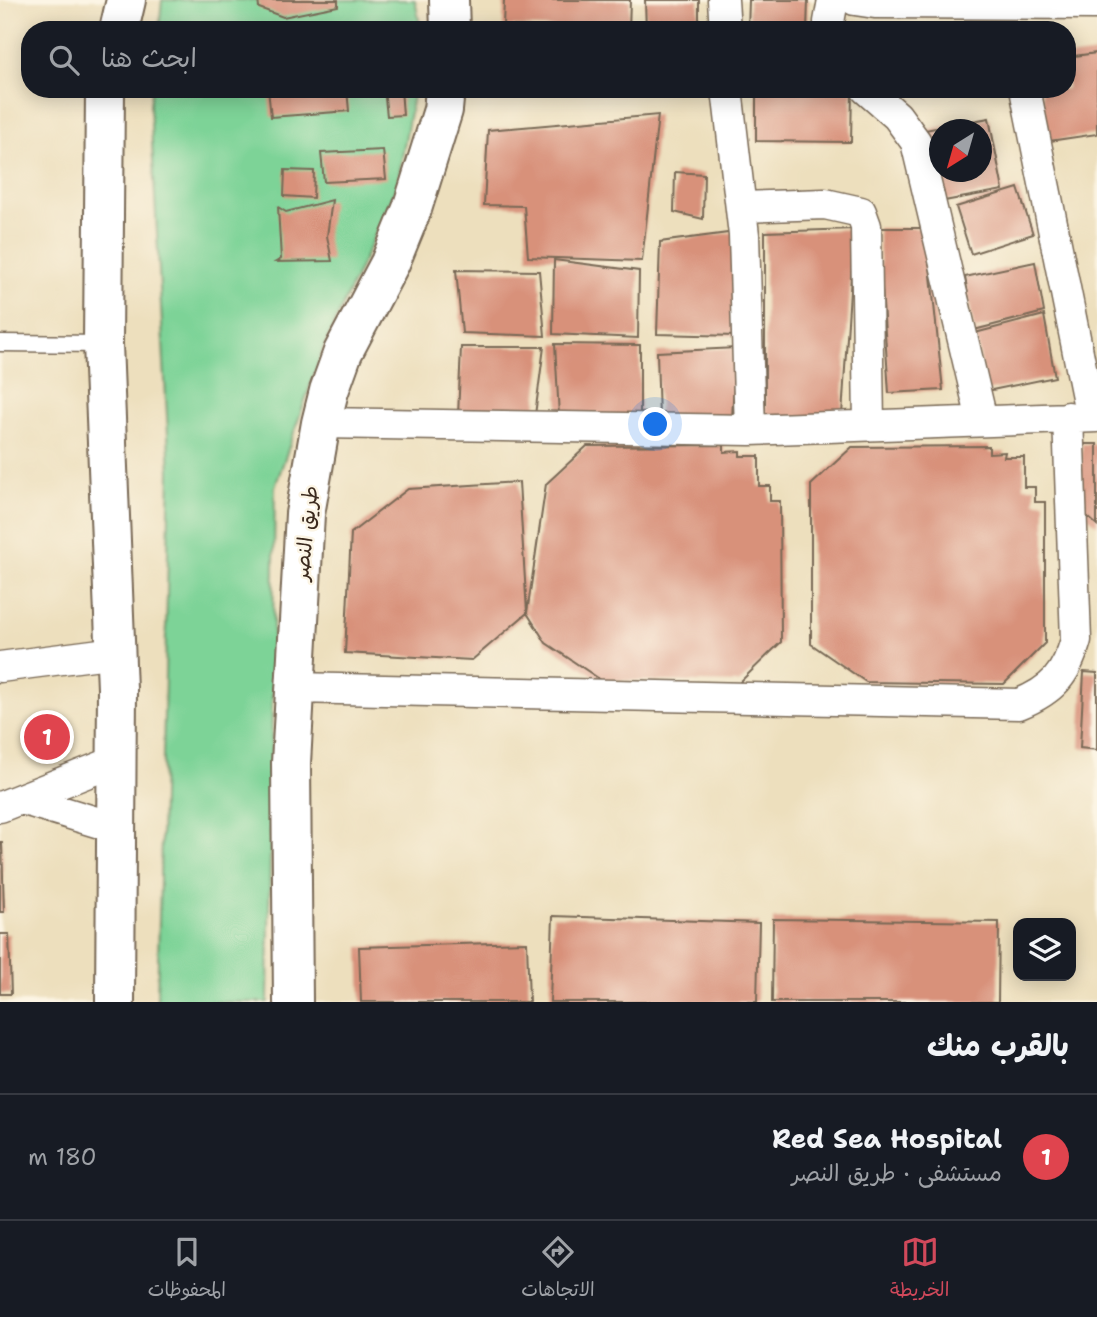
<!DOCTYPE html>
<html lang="ar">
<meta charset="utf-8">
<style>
body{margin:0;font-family:"Shantell Sans","Playpen Sans Arabic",sans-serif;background:#20242c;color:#f1f3f6;direction:rtl}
.controls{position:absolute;right:21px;bottom:21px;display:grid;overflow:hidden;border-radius:14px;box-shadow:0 4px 18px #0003}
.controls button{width:63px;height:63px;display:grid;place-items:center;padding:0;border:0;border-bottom:2px solid #363941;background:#171b24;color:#f1f3f6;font:35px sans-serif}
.compass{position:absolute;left:929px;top:119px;width:63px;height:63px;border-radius:50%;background:#171b24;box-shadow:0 4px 18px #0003;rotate:217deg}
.you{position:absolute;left:656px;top:425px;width:24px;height:24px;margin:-18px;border:5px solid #fff;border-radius:50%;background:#1a73e8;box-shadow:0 0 0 10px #1a73e833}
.badge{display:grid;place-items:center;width:46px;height:46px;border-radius:50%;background:#d1495b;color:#fff;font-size:23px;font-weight:700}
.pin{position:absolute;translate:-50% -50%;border:4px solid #fff;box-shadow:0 2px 7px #0006}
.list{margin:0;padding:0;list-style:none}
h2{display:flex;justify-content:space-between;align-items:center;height:91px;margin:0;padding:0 28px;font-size:30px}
h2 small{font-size:23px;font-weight:400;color:#9ea1a6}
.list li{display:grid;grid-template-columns:46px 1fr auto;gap:21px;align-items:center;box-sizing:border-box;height:126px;padding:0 28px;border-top:2px solid #363941}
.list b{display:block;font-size:26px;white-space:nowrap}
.list p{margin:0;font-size:23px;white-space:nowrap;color:#9ea1a6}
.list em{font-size:23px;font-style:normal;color:#9ea1a6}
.icon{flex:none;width:38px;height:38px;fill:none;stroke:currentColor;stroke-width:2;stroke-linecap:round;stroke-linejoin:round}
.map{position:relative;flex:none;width:1097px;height:1002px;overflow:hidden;direction:ltr}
.search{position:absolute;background:#171b24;box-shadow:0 4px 18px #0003;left:21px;right:21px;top:21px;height:77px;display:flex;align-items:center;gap:18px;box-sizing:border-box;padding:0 24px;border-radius:28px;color:#9ea1a6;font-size:26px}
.sheet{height:217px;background:#171b24}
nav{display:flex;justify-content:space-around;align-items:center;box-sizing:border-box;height:98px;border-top:2px solid #363941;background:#171b24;font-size:19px;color:#9ea1a6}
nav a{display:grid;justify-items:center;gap:4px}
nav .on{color:#d1495b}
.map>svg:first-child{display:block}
.green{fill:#7dd397;stroke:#5c7e5a;stroke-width:2}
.building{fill:#d8917a;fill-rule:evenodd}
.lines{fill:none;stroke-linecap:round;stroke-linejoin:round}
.lane-casing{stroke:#796956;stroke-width:19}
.street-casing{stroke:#796956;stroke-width:33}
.primary-casing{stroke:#796956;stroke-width:42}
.lane{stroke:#fff;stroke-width:16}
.street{stroke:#fff;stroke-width:30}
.primary{stroke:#fff;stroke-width:38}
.labels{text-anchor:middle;stroke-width:5;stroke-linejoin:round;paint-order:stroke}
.street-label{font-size:21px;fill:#3b2a1e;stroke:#fcf5e5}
</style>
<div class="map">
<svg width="1097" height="1002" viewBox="0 0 1097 1002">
<rect width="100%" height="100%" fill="#fcf5e5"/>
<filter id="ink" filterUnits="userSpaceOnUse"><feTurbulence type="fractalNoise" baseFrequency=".0143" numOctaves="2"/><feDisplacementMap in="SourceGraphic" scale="14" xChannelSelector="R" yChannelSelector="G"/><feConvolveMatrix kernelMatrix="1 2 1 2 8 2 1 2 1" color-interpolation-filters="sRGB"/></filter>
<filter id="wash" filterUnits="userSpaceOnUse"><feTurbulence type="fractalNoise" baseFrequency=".00686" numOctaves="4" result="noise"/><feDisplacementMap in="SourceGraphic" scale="28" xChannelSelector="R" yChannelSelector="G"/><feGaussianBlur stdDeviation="1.57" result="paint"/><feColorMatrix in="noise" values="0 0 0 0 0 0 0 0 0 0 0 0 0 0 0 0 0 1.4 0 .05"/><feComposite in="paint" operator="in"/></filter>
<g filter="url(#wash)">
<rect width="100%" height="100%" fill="#eddfbd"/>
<path class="green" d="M 162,0 L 415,0 L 421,30 L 159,30 Z
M 152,89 L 414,89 L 397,187 L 324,346 L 275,487 L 268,1002 L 157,1002 L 170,471 L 150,105 Z"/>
<g id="blocks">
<path class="building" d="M 258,0 L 338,0 L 338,6 L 283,17 L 259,8 Z
M 504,0 L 630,0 L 629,30 L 503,26 Z
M 645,0 L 699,0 L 699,30 L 646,30 Z
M 749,0 L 808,0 L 807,30 L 748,30 Z
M 1097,53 L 1097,134 L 1049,141 L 1041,89 L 1067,89 L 1067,57 Z
M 268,89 L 347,89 L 349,111 L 271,117 Z
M 384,89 L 401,89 L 403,115 L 387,116 Z
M 756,89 L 852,90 L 851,142 L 756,141 Z
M 658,115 L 642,261 L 528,257 L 524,206 L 484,205 L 488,130 Z
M 989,118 L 1003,190 L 939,202 L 925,130 ZM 940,130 L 982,130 L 982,172 L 940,172 Z
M 383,150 L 386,179 L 324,182 L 321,153 Z
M 285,170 L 314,171 L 313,198 L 284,196 Z
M 675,172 L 704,174 L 703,219 L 674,212 Z
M 1018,188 L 1033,234 L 971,254 L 956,207 Z
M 332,200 L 327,236 L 332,261 L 276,262 L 281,259 L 278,207 L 286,212 Z
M 878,228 L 926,228 L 943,390 L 889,393 Z
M 854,229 L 842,415 L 765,419 L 765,232 Z
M 736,232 L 737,336 L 657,334 L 660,242 Z
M 554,260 L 639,271 L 638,338 L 553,334 Z
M 1035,262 L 1044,312 L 974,330 L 965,277 Z
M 456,270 L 539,271 L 545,336 L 462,333 Z
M 1044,315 L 1055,377 L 987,391 L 975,333 Z
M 555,344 L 640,345 L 640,417 L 559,416 Z
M 461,347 L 544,347 L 535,415 L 458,416 Z
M 736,348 L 732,418 L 659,419 L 657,352 Z
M 1082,444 L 1097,444 L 1097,525 L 1080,510 Z
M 724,445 L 724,452 L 740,451 L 740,456 L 759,456 L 759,486 L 770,486 L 770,501 L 780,501 L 781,642 L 739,683 L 601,680 L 546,643 L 527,613 L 546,484 L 587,446 Z
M 989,446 L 989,453 L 1005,452 L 1004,457 L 1024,457 L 1024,487 L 1035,487 L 1035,502 L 1045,502 L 1045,643 L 1004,684 L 866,682 L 811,644 L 811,485 L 852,447 Z
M 519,482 L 527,613 L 472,660 L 345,653 L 351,533 L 408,489 Z
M 1084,672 L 1097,673 L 1097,750 L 1080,748 Z
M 0,842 L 2,842 L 4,912 L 0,912 Z
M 553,916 L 759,923 L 757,1002 L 550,1002 Z
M 773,919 L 999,922 L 998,1002 L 772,1002 Z
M 0,934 L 9,934 L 11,994 L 0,994 Z
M 527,942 L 529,1002 L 361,1002 L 359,947 Z"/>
</g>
</g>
<g filter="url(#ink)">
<use href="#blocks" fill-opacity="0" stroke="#796956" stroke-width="2"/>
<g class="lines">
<g class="lane-casing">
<path id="lane" d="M 0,343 L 103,344"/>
</g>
<g class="street-casing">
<path id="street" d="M 723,0 L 725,30
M 855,0 L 875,3 L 1097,4
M 830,30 L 829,22 L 833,0
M 727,89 L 744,235 L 750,430
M 866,89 L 897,116 L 916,142 L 982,420
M 1025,89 L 1091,417
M 741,207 L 825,204 L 861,212 L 866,226 L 869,425
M 321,423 L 750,430 L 1097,417
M 0,667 L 116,652
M 295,688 L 1019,704 C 1053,690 1066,675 1076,640 L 1068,417
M 21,799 L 116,828
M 0,807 L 116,761"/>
</g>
<g class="primary-casing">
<path id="primary" d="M 449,0 L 450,30
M 119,30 L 126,0
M 105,89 L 103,344 L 117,689 L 115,1002
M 293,1002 L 291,763 L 305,514 L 321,423 L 329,391 L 343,352 L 390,263 L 412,209 L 443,110 L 445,89"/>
</g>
<use href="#lane" class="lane"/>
<use href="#street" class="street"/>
<use href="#primary" class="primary"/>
</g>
</g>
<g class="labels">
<g class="street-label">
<text transform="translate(306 533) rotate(-84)" y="7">طريق النصر</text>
</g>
</g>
</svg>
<div class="controls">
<button><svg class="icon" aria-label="layers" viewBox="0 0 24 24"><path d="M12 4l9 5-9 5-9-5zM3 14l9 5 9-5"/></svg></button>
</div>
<svg class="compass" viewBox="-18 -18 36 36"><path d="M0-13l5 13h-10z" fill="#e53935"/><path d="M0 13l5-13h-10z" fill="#9ea1a6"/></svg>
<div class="you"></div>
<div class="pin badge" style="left:47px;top:737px;background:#e0444e">1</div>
<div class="search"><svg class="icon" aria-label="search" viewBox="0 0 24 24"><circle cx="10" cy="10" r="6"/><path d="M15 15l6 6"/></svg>ابحث هنا</div>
</div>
<section class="sheet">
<h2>بالقرب منك<small></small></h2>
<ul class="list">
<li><span class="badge" style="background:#e0444e">1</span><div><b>Red Sea Hospital</b><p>مستشفى · طريق النصر</p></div><em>180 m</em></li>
</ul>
</section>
<nav>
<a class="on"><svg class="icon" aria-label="map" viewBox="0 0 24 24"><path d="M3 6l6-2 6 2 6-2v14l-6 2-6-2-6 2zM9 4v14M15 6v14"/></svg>الخريطة</a>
<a><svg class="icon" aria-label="directions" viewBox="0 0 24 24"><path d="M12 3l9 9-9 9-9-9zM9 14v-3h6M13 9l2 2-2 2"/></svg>الاتجاهات</a>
<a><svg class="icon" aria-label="saved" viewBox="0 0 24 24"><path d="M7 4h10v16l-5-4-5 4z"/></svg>المحفوظات</a>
</nav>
